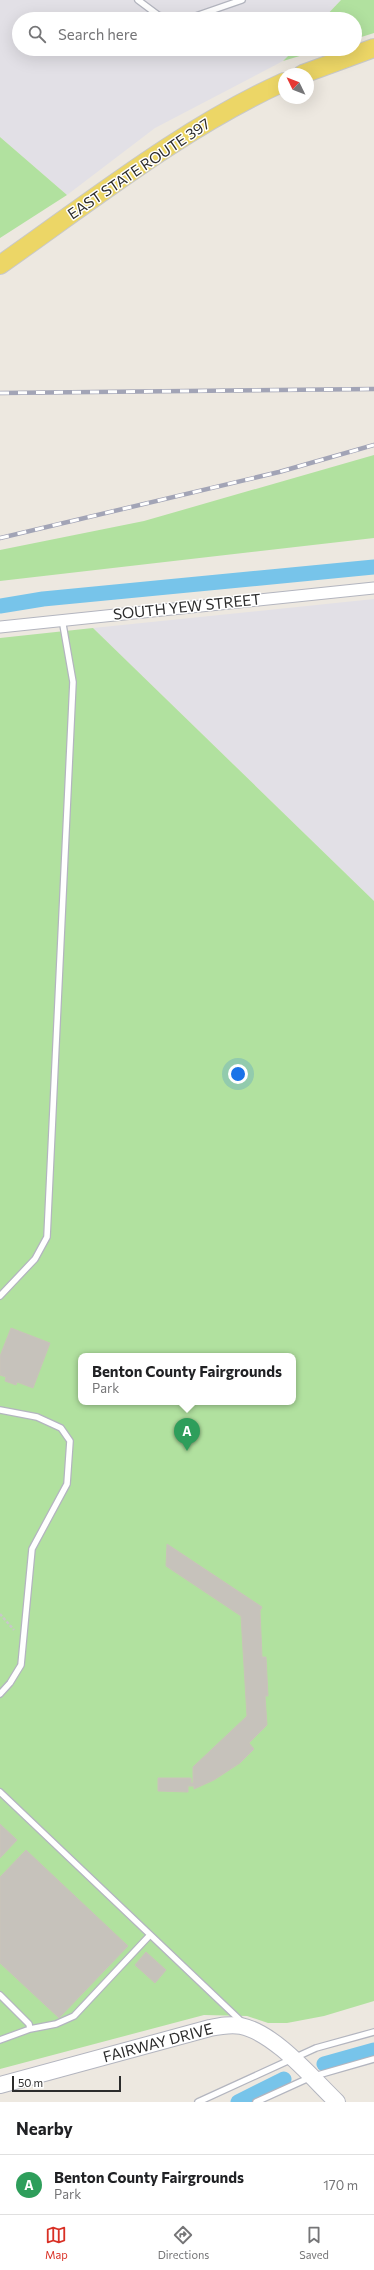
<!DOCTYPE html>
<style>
body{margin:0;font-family:Commissioner,sans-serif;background:#f6f6f6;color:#202124}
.compass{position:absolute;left:278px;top:68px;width:36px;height:36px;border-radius:50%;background:#fff;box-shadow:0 4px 16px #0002;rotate:313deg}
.scale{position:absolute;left:12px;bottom:10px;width:109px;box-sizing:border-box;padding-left:4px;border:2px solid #2c2c2c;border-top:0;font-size:11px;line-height:14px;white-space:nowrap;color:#2c2c2c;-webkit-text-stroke:3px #fff;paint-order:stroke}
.you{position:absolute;left:238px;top:1074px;width:14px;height:14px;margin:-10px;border:3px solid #fff;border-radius:50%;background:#1a73e8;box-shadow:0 0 0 6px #1a73e833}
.badge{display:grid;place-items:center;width:26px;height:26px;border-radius:50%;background:#d93025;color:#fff;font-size:13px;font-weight:700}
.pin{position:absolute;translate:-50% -33px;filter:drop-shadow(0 1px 2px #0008)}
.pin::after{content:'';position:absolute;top:21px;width:14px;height:12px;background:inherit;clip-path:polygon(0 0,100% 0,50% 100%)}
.popup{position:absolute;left:78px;top:1353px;width:218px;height:52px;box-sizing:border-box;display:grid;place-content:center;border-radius:8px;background:#fff;filter:drop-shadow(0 1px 3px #0005);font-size:13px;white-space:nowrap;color:#757577}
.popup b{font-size:15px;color:#202124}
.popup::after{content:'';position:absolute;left:50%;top:100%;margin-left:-8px;border:8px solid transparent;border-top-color:#fff}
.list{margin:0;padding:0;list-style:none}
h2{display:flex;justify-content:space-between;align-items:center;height:52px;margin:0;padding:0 16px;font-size:17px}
h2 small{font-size:13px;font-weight:400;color:#757577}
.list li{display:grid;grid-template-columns:26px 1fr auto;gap:12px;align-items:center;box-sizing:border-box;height:60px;padding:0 16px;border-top:1px solid #e0e0e0}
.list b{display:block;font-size:15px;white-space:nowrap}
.list p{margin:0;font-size:13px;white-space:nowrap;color:#757577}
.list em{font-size:13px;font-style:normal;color:#757577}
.icon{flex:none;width:22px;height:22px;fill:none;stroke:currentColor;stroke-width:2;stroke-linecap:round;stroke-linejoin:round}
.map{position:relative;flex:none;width:374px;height:2102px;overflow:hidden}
.search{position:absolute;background:#fff;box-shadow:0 4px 16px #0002;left:12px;right:12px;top:12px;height:44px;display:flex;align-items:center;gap:10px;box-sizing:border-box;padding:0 14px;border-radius:22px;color:#757577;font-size:15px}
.sheet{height:112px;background:#fff}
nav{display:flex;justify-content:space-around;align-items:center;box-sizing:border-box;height:56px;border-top:1px solid #e0e0e0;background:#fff;font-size:11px;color:#757577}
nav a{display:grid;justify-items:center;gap:2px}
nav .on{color:#d93025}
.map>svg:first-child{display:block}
.industrial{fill:#e2e0e6}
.green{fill:#b1e19f;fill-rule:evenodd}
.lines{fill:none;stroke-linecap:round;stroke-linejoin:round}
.canal{stroke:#77c4ea;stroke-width:15}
.building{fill:#c6c2bb;stroke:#c9c4b9}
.lane-casing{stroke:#b3b5bf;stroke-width:8}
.street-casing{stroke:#b3b5bf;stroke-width:13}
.secondary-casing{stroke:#b3b5bf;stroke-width:18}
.primary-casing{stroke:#c8c8c8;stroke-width:20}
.path{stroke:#c8c8c8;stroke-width:2.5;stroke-dasharray:3 2;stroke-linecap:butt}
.lane{stroke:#fff;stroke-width:5.5}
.street{stroke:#fff;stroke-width:11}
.secondary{stroke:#fff;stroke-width:16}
.primary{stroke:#ecd666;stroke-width:18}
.rail-casing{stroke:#a2a4b6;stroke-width:4.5}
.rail{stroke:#fff;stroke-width:3;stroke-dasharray:9;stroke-linecap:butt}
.labels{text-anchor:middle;stroke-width:3;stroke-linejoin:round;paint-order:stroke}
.street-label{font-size:15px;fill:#2c2c2c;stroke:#fff}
</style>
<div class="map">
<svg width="374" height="2102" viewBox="0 0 374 2102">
<rect width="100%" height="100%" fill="#ede8e0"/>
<path class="industrial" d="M 0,0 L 341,0 L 323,19 L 19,19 L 19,49 L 295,49 L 283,61 L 155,128 L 67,195 L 0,137 Z
M 374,599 L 374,901 L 93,628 Z"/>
<path class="green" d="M 341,0 L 374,0 L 374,33 L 355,39 L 355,19 L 323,19 Z
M 295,49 L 323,49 L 283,61 Z
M 0,137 L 67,195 L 0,238 Z
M 374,455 L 374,538 L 0,581 L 0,550 L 144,521 Z
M 93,628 L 374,901 L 374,2001 L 324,2016 L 287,2023 L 268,2023 L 247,2016 L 204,2015 L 0,2069 L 0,638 ZM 81,1356 L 293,1356 L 293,1402 L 81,1402 Z"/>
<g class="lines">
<path class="canal" d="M 0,606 L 43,599 L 374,567
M 324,2064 L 374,2050
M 238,2102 L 284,2079"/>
</g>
<path class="building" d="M 11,1328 L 50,1343 L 33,1388 L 17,1382 L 16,1385 L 5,1381 L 6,1377 L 0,1375 L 0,1356 Z
M 167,1544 L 262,1607 L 260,1611 L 262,1657 L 266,1657 L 268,1696 L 265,1696 L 267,1725 L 249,1743 L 254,1749 L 240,1763 L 214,1780 L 194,1789 L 194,1786 L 188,1786 L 188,1792 L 158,1791 L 158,1778 L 191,1778 L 191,1783 L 193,1783 L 193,1767 L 247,1716 L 241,1616 L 166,1566 Z
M 0,1824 L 17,1840 L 0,1858 Z
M 26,1850 L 128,1946 L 59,2018 L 0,1963 L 0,1877 Z
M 146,1952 L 166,1970 L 155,1983 L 135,1965 Z"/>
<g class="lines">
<g class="lane-casing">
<path id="lane" d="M 138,0 L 158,15 L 172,19
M 187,19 L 242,0
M 0,1296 L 35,1259 L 47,1237 L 73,682 L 62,619
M 0,1410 L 37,1417 L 61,1428 L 70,1441 L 67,1484 L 32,1549 L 21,1665 L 10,1683 L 0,1694
M 0,1792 L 242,2022
M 0,1995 L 29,2024 L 30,2029
M 0,2040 L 30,2029 L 56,2024 L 74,2016 L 150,1935
M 198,2102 L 316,2048 L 374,2032
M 256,2102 L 311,2077 L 374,2059"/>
</g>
<g class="street-casing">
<path id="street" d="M 0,627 L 374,588"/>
</g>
<g class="secondary-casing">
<path id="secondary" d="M 0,2085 L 210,2028 C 220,2026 230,2024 241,2026 C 275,2033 312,2078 337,2102"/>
</g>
<g class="primary-casing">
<path id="primary" d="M 303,74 L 374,48
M 0,265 C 90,202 184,127 284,82"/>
</g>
<path class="path" d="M 0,1614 L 14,1630"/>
<use href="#lane" class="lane"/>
<use href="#street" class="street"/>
<use href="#secondary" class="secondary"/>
<use href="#primary" class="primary"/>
<g class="rail-casing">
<path id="rail" d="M 0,393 L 374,389
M 0,538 L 279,472 L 374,445"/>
</g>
<use href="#rail" class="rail"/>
</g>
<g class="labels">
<g class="street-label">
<text transform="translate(139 169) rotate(-34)" y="5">EAST STATE ROUTE 397</text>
<text transform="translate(187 607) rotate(-6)" y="5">SOUTH YEW STREET</text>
<text transform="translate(158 2043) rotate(-15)" y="5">FAIRWAY DRIVE</text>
</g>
</g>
</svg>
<svg class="compass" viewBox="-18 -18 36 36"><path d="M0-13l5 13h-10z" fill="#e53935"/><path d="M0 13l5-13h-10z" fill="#757577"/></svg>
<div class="scale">50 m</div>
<div class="you"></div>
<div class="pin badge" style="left:187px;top:1451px;background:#2e9e5b">A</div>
<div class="popup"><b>Benton County Fairgrounds</b>Park</div>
<div class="search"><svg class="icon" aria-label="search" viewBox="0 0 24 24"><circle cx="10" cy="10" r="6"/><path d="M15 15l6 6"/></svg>Search here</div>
</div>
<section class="sheet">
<h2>Nearby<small></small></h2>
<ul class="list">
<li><span class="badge" style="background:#2e9e5b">A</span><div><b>Benton County Fairgrounds</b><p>Park</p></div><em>170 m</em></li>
</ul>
</section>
<nav>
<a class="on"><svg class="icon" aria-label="map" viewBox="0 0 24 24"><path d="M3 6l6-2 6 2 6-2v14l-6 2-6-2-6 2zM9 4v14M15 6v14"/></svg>Map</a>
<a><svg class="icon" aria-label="directions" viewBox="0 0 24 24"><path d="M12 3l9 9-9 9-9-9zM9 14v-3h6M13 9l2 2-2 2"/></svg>Directions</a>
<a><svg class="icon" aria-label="saved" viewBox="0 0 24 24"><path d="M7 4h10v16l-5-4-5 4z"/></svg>Saved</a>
</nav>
